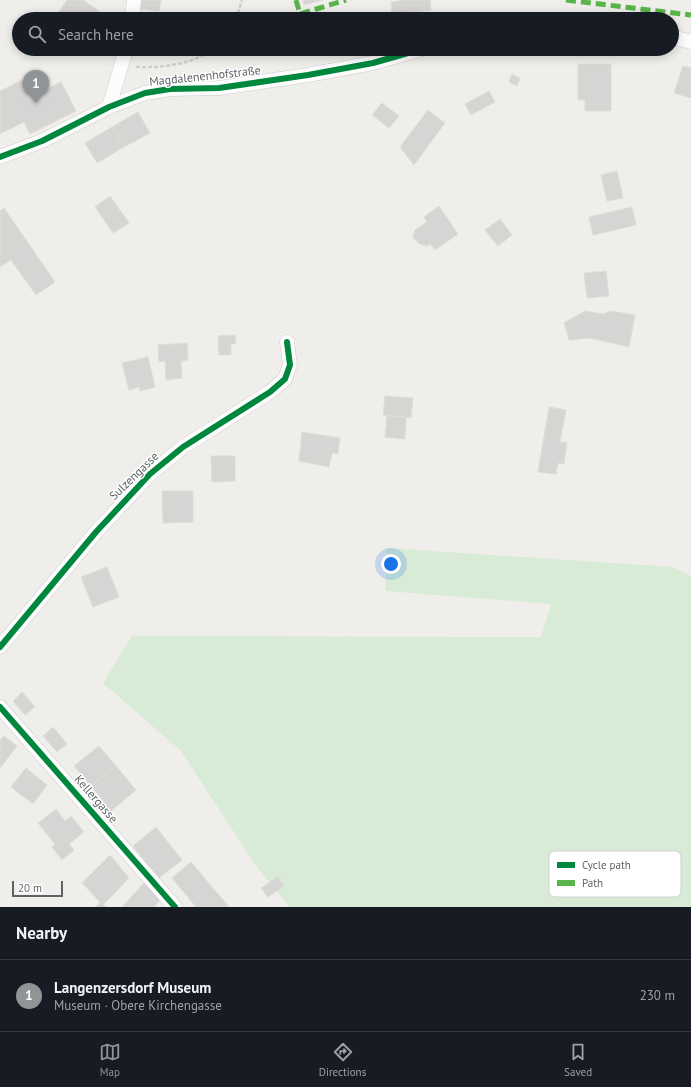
<!DOCTYPE html>
<meta charset="utf-8">
<style>
body{margin:0;font-family:"PT Sans",sans-serif;background:#242831;color:#f1f3f6}
.scale{position:absolute;left:12px;bottom:10px;width:51px;box-sizing:border-box;padding-left:4px;border:2px solid #5f6368;border-top:0;font-size:11px;line-height:14px;white-space:nowrap;color:#5f6368;-webkit-text-stroke:3px #fff;paint-order:stroke}
.you{position:absolute;left:391px;top:564px;width:14px;height:14px;margin:-10px;border:3px solid #fff;border-radius:50%;background:#1a73e8;box-shadow:0 0 0 6px #1a73e833}
.badge{display:grid;place-items:center;width:26px;height:26px;border-radius:50%;background:#919496;color:#fff;font-size:13px;font-weight:700}
.pin{position:absolute;translate:-50% -33px;filter:drop-shadow(0 1px 2px #0008)}
.pin::after{content:'';position:absolute;top:21px;width:14px;height:12px;background:inherit;clip-path:polygon(0 0,100% 0,50% 100%)}
.list{margin:0;padding:0;list-style:none}
h2{display:flex;justify-content:space-between;align-items:center;height:52px;margin:0;padding:0 16px;font-size:17px}
h2 small{font-size:13px;font-weight:400;color:#9ea1a6}
.list li{display:grid;grid-template-columns:26px 1fr auto;gap:12px;align-items:center;box-sizing:border-box;height:72px;padding:0 16px;border-top:1px solid #363941}
.list b{display:block;font-size:15px;white-space:nowrap}
.list p{margin:0;font-size:13px;white-space:nowrap;color:#9ea1a6}
.list em{font-size:13px;font-style:normal;color:#9ea1a6}
.icon{flex:none;width:22px;height:22px;fill:none;stroke:currentColor;stroke-width:2;stroke-linecap:round;stroke-linejoin:round}
.map{position:relative;flex:none;width:691px;height:907px;overflow:hidden}
.search{position:absolute;background:#171b24;box-shadow:0 2px 10px #0003;left:12px;right:12px;top:12px;height:44px;display:flex;align-items:center;gap:10px;box-sizing:border-box;padding:0 14px;border-radius:22px;color:#9ea1a6;font-size:15px}
.sheet{height:124px;background:#171b24}
nav{display:flex;justify-content:space-around;align-items:center;box-sizing:border-box;height:56px;border-top:1px solid #363941;background:#171b24;font-size:11px;color:#9ea1a6}
nav a{display:grid;justify-items:center;gap:2px}
nav .on{color:#919496}
.map>svg:first-child{display:block}
.green{fill:#d8ebd6}
.building{fill:#d6d5d3;stroke:#deddd9}
.lines{fill:none;stroke-linecap:round;stroke-linejoin:round}
.street-casing{stroke:#cbcccc;stroke-width:15}
.path{stroke:#cacfcc;stroke-width:2.5;stroke-dasharray:4 2;stroke-linecap:butt}
.street{stroke:#fdfcfc;stroke-width:14}
.quiet{stroke:#58b549;stroke-width:5;stroke-dasharray:10 5;stroke-linecap:butt}
.cycleway-casing{stroke:#fff;stroke-width:8}
.cycleway{stroke:#00873e;stroke-width:6}
.labels{text-anchor:middle;stroke-width:3;stroke-linejoin:round;paint-order:stroke}
.street-label{font-size:12px;fill:#5f6368;stroke:#fff}
.key{fill:#fff;stroke:#cfd0d2;stroke-width:1}
.key-label{font-size:11px;fill:#5f6368}
</style>
<div class="map">
<svg width="691" height="907" viewBox="0 0 691 907">
<rect width="100%" height="100%" fill="#efeeea"/>
<path class="green" d="M 386,548 L 672,567 L 691,576 L 691,907 L 290,907 L 256,866 L 181,751 L 103,683 L 132,636 L 541,637 L 551,604 L 386,591 Z"/>
<path class="building" d="M 67,0 L 83,0 L 110,19 L 61,19 L 56,16 Z
M 141,0 L 161,0 L 159,11 L 139,9 Z
M 303,0 L 323,0 L 304,5 Z
M 405,0 L 430,0 L 431,10 L 392,14 L 391,2 Z
M 578,64 L 611,64 L 611,111 L 585,111 L 585,100 L 578,100 Z
M 683,66 L 691,68 L 691,98 L 674,93 Z
M 512,74 L 520,78 L 517,86 L 509,82 Z
M 27,78 L 35,95 L 61,82 L 76,111 L 30,134 L 24,122 L 0,134 L 0,91 Z
M 489,91 L 495,102 L 471,115 L 465,104 Z
M 382,103 L 399,116 L 389,128 L 372,115 Z
M 428,110 L 445,123 L 414,165 L 400,147 Z
M 138,112 L 150,133 L 124,147 L 112,127 Z
M 112,127 L 124,147 L 97,163 L 85,143 Z
M 617,171 L 623,198 L 607,201 L 601,175 Z
M 110,196 L 129,223 L 113,233 L 95,207 Z
M 439,206 L 458,234 L 435,250 L 430,244 L 427,246 L 419,244 L 413,237 L 414,233 L 415,230 L 427,222 L 424,217 Z
M 632,207 L 636,225 L 593,235 L 589,217 Z
M 4,208 L 55,282 L 36,295 L 11,260 L 0,267 L 0,211 Z
M 500,219 L 512,235 L 498,246 L 485,230 Z
M 606,271 L 609,296 L 587,298 L 584,273 Z
M 585,311 L 603,314 L 610,311 L 635,315 L 629,347 L 590,338 L 569,340 L 564,323 Z
M 235,335 L 236,344 L 231,344 L 231,355 L 219,355 L 218,336 Z
M 187,343 L 188,360 L 181,361 L 182,378 L 166,380 L 165,361 L 159,362 L 158,345 Z
M 148,357 L 155,387 L 140,391 L 139,387 L 129,390 L 122,363 Z
M 385,396 L 413,398 L 411,418 L 383,415 Z
M 549,407 L 566,410 L 560,442 L 567,443 L 564,464 L 558,463 L 556,474 L 538,472 Z
M 387,416 L 406,417 L 405,439 L 385,437 Z
M 302,432 L 340,438 L 338,454 L 332,453 L 329,467 L 299,461 Z
M 211,456 L 235,456 L 235,481 L 212,482 Z
M 162,491 L 193,491 L 193,522 L 163,523 Z
M 107,567 L 119,597 L 93,607 L 81,577 Z
M 22,692 L 35,707 L 25,715 L 13,701 Z
M 53,727 L 67,744 L 57,752 L 43,736 Z
M 4,736 L 17,746 L 0,768 L 0,740 Z
M 99,746 L 116,766 L 91,786 L 74,766 Z
M 116,766 L 136,790 L 111,811 L 91,786 Z
M 26,768 L 47,785 L 33,804 L 11,787 Z
M 56,809 L 65,821 L 71,816 L 84,832 L 69,844 L 74,850 L 62,860 L 52,847 L 55,844 L 38,823 Z
M 156,827 L 182,860 L 159,878 L 133,846 Z
M 110,855 L 129,878 L 103,905 L 82,883 Z
M 191,862 L 229,907 L 196,907 L 172,878 Z
M 278,877 L 284,886 L 268,897 L 261,888 Z
M 144,883 L 161,899 L 154,907 L 122,907 Z
M 100,902 L 103,905 L 106,907 L 96,907 Z"/>
<g class="lines">
<g class="street-casing">
<path id="street" d="M 132,19 L 134,0
M 672,37 L 691,42
M 109,107 L 126,49
M 0,157 L 42,141 L 109,107 L 145,93 L 170,89 L 219,88 L 308,75 L 373,63 L 422,49
M 0,647 L 96,532 L 150,474 L 183,447 L 270,392 L 285,379 L 290,365 L 287,342
M 0,707 L 175,907"/>
</g>
<path class="path" d="M 236,19 L 242,0
M 136,67 C 165,68 191,64 215,49"/>
<use href="#street" class="street"/>
<path class="quiet" d="M 296,0 L 300,14 L 346,0
M 566,0 L 691,15"/>
<g class="cycleway-casing">
<path id="cycleway" d="M 0,157 L 42,141 L 109,107 L 145,93 L 170,89 L 219,88 L 308,75 L 373,63 L 422,49
M 0,647 L 96,532 L 150,474 L 183,447 L 270,392 L 285,379 L 290,365 L 287,342
M 0,707 L 175,907"/>
</g>
<use href="#cycleway" class="cycleway"/>
</g>
<g class="labels">
<g class="street-label">
<text transform="translate(205 76) rotate(-6)" y="4">Magdalenenhofstraße</text>
<text transform="translate(134 476) rotate(-44)" y="4">Sulzengasse</text>
<text transform="translate(96 799) rotate(49)" y="4">Kellergasse</text>
</g>
</g>
<rect x="549" y="851" width="132" height="46" rx="6" class="key"/>
<rect x="557" y="862" width="18" height="6" fill="#00873e"/>
<rect x="557" y="880" width="18" height="6" fill="#58b549"/>
<g class="key-label">
<text x="582" y="869">Cycle path</text>
<text x="582" y="887">Path</text>
</g>
</svg>
<div class="scale">20 m</div>
<div class="you"></div>
<div class="pin badge" style="left:36px;top:103px">1</div>
<div class="search"><svg class="icon" aria-label="search" viewBox="0 0 24 24"><circle cx="10" cy="10" r="6"/><path d="M15 15l6 6"/></svg>Search here</div>
</div>
<section class="sheet">
<h2>Nearby<small></small></h2>
<ul class="list">
<li><span class="badge">1</span><div><b>Langenzersdorf Museum</b><p>Museum · Obere Kirchengasse</p></div><em>230 m</em></li>
</ul>
</section>
<nav>
<a class="on"><svg class="icon" aria-label="map" viewBox="0 0 24 24"><path d="M3 6l6-2 6 2 6-2v14l-6 2-6-2-6 2zM9 4v14M15 6v14"/></svg>Map</a>
<a><svg class="icon" aria-label="directions" viewBox="0 0 24 24"><path d="M12 3l9 9-9 9-9-9zM9 14v-3h6M13 9l2 2-2 2"/></svg>Directions</a>
<a><svg class="icon" aria-label="saved" viewBox="0 0 24 24"><path d="M7 4h10v16l-5-4-5 4z"/></svg>Saved</a>
</nav>
